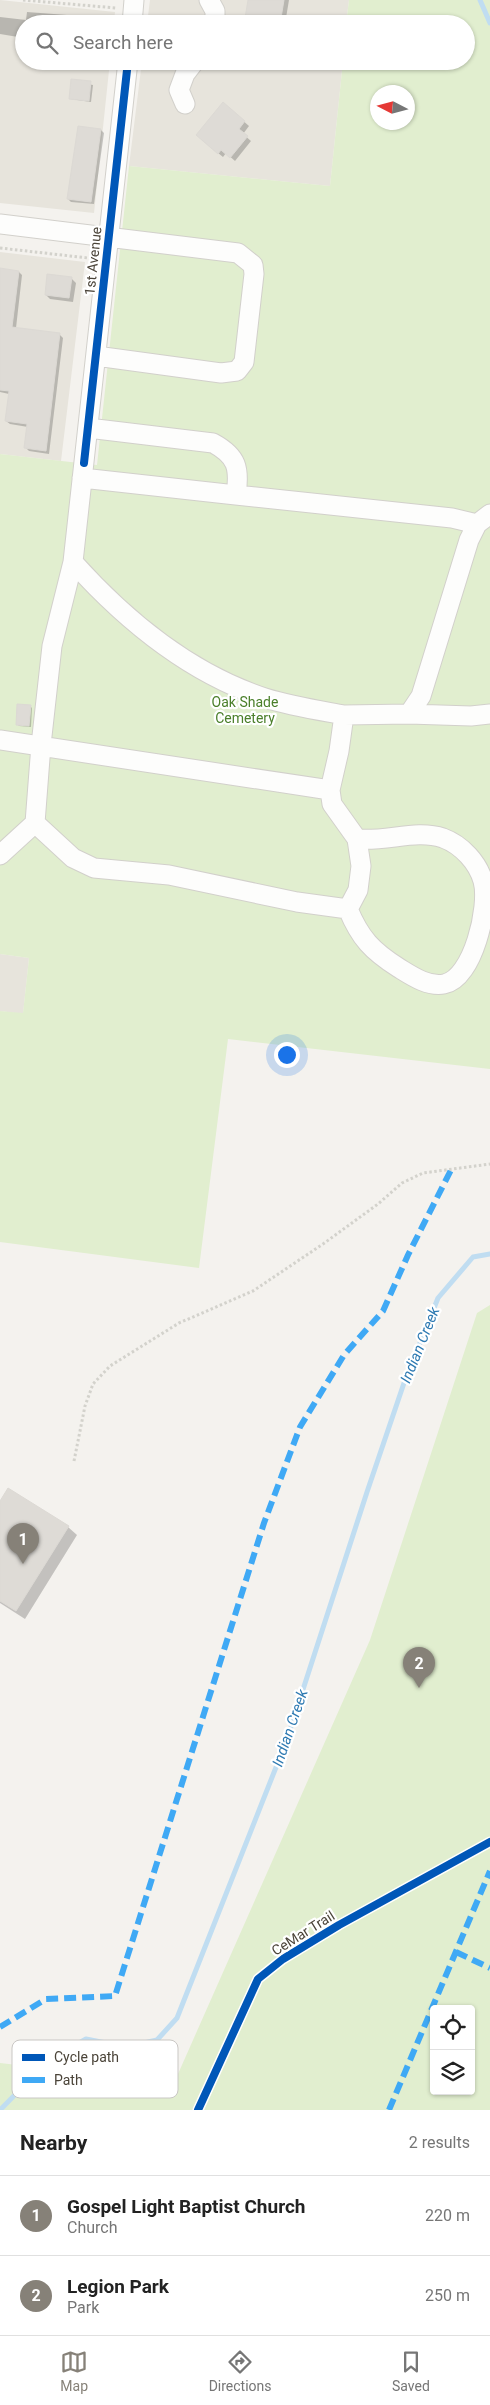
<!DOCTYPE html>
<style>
body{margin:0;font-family:Roboto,sans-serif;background:#f2f2f2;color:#222}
.controls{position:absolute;right:15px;bottom:15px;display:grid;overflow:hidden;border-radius:5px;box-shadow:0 1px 4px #0004}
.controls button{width:45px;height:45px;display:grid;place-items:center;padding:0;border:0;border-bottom:1px solid #e0e0e0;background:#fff;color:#222;font:25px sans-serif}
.compass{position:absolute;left:370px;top:85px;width:45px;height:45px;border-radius:50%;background:#fff;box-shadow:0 1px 4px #0004;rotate:276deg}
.you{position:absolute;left:286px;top:1054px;width:18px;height:18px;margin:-12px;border:4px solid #fff;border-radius:50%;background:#1a73e8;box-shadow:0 0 0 8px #1a73e833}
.badge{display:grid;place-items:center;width:32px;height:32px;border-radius:50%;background:#868178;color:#fff;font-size:16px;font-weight:700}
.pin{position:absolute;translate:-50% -41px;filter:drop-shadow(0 1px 2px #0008)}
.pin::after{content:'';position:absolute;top:26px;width:18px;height:15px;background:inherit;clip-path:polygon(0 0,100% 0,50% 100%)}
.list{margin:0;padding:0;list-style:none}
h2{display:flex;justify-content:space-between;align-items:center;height:65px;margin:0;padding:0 20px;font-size:21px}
h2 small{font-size:16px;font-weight:400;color:#767676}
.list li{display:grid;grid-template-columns:32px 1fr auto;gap:15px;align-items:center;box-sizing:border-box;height:80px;padding:0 20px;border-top:1px solid #e0e0e0}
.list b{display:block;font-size:19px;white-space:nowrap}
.list p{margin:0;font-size:16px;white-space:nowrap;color:#767676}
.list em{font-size:16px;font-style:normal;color:#767676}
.icon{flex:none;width:28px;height:28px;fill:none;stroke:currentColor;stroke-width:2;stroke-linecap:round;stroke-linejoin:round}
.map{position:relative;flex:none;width:490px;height:2110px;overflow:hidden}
.search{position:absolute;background:#fff;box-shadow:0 1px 4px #0004;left:15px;right:15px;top:15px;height:55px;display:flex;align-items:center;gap:12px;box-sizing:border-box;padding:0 18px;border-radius:28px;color:#767676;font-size:19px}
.sheet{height:225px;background:#fff}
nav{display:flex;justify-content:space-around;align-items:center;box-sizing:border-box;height:70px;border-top:1px solid #e0e0e0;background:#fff;font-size:14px;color:#767676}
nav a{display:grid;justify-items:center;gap:2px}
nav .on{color:#868178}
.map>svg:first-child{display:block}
.residential{fill:#e7e4dc}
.green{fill:#e1eecf;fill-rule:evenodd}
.shadow{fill:#0003}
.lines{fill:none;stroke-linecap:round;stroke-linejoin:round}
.stream{stroke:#c0ddf1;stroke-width:5}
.building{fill:#dedbd6;stroke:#dcd9d4}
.minor-casing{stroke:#d2d0cb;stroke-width:21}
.path{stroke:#d3d2cc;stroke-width:3;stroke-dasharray:2.5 2.5;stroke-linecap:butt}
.minor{stroke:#fdfdfc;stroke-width:19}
.quiet{stroke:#3fa9f5;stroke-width:6;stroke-dasharray:12 6;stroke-linecap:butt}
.cycleway-casing{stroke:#fff;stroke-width:11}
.cycleway{stroke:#0057b8;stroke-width:8}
.labels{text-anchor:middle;stroke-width:4.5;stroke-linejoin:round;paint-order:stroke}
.street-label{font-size:14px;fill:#4b4439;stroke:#fff}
.park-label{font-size:14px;fill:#4a7f2a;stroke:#fff}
.water-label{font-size:15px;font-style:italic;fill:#2e7ab2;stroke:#fff}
.key{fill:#fff;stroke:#c9c7c4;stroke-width:1}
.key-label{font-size:14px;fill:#4b4439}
</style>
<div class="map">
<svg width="490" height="2110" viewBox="0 0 490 2110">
<rect width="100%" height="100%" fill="#f4f2ee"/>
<path class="residential" d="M 0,0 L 115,12 L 114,24 L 24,24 L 24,61 L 110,61 L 94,213 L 0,203 Z
M 150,0 L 349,0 L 346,24 L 147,24 Z
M 142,61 L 343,61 L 330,186 L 129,166 Z
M 0,252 L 85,262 L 61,461 L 0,454 Z
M 0,954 L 29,958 L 23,1014 L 0,1011 Z"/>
<path class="green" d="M 349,0 L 490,0 L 490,1069 L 228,1039 L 199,1268 L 0,1242 L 0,1011 L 23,1013 L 29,958 L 0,954 L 0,454 L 97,465 L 129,166 L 330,186 L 343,61 L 466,61 L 466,24 L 346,24 ZM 378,92 L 408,92 L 408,122 L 378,122 Z
M 490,1305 L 490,2110 L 0,2110 L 0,2063 L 174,2083 L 370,1640 L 477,1313 ZM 434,2009 L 471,2009 L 471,2091 L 434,2091 Z"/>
<path class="shadow" d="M 250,0 L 289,0 L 285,24 L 245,24 Z
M 27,12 L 107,18 L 111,24 L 24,24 L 24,38 L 0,34 L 0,17 L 26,20 Z
M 72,81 L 93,85 L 91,102 L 70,99 Z
M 224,104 L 249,126 L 243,134 L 251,141 L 235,161 L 226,153 L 223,157 L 202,140 Z
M 101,130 L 104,133 L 94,204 L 71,202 L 68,199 Z
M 0,270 L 19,272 L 22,275 L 16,328 L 59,334 L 63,338 L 49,454 L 29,451 L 25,447 L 28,427 L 10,424 L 6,421 L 9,394 L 0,392 Z
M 71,278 L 76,283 L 73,302 L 50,299 L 46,295 Z
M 30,706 L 32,708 L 31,727 L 19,726 L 17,724 Z
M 0,1503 L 68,1527 L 77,1535 L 25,1619 L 0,1603 Z"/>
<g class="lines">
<path class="stream" d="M 480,0 L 490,23
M 0,2110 L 48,2061 L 86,2039 L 126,2047 L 157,2040 L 177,2018 L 286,1742 L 367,1492 L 404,1383 L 438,1298 L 473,1257 L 490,1254"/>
</g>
<path class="building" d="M 248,0 L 284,0 L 280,24 L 244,24 Z
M 71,79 L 91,81 L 89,101 L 69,99 Z
M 223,102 L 245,121 L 239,129 L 248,136 L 230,158 L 221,150 L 218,154 L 196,135 Z
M 78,126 L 101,129 L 91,202 L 67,199 Z
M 0,268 L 19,271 L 12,327 L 60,333 L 46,451 L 24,448 L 27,424 L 5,421 L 9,391 L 0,390 Z
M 47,274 L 72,277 L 69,298 L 45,295 Z
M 17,704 L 31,705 L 29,726 L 16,725 Z
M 8,1488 L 69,1526 L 16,1611 L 0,1601 L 0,1501 Z"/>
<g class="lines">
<g class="minor-casing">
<path id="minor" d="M 209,0 L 215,11 L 215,24
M 132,24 L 134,0
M 185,104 L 179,90 L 185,74 L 195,61
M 0,224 L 238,253 L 253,265 L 254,274 L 244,362 L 237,371 L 221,373 L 96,356
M 88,428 L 213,443 C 237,456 240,468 236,495 L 452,518 L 477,524
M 82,478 L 236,495
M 490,514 L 477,524 L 469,540 L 421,696 L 409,714 L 471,716 L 490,714
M 73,562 C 125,620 189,673 265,698 C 291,706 317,710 344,715 L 339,751 L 330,790 L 332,804 L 357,839 L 361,866 L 358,890 L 348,909
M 344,715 L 409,714
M 0,740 L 330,790
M 35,823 L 73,858 L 94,868 L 169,875 L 297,902 L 348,909 C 360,938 372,951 399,968 C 412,976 428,987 444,984 C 473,979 490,906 483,881 C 478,863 462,845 443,838 C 416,829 387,842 357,839
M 0,855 L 35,823 L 41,745 L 52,646 L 73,562 L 128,61"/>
</g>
<path class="path" d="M 23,0 L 116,8
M 0,248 L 88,258
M 74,1461 L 85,1406 L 93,1384 L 110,1366 L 179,1323 L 253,1291 L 323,1244 L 378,1204 L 402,1183 L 423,1173 L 490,1164"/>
<use href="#minor" class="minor"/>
<path class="quiet" d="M 456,1952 L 490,1968
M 0,2027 L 46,1999 L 115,1996 L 264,1523 L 300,1427 L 344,1355 L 383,1311 L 408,1255 L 452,1168
M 389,2110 L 490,1871"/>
<g class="cycleway-casing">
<path id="cycleway" d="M 84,463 L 128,61
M 198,2110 L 258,1979 L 283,1959 L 339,1925 L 490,1842"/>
</g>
<use href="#cycleway" class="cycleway"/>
</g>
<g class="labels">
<g class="street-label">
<text transform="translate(93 261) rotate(-84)" y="5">1st Avenue</text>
<text transform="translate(303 1933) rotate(-32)" y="5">CeMar Trail</text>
</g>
<g class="park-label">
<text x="245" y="707">Oak Shade<tspan x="245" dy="16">Cemetery</tspan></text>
</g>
<g class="water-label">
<text transform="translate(420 1345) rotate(-68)" y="5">Indian Creek</text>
<text transform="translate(290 1728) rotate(-71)" y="5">Indian Creek</text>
</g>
</g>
<rect x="12" y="2040" width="166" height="58" rx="8" class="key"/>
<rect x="22" y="2054" width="23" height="7" fill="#0057b8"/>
<rect x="22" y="2077" width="23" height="6" fill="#3fa9f5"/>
<g class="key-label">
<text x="54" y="2062">Cycle path</text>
<text x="54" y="2085">Path</text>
</g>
</svg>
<div class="controls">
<button><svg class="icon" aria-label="locate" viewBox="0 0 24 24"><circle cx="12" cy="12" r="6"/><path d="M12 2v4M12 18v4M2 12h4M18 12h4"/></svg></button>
<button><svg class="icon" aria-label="layers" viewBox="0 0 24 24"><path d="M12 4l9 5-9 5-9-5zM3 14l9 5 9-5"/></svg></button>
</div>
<svg class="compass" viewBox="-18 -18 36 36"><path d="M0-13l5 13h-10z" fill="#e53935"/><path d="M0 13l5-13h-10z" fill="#767676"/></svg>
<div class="you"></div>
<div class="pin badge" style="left:23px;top:1564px">1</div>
<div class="pin badge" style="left:419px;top:1688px">2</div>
<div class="search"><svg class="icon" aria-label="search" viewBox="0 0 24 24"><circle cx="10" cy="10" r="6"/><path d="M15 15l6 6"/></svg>Search here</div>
</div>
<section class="sheet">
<h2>Nearby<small>2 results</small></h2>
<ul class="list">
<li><span class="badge">1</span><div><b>Gospel Light Baptist Church</b><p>Church</p></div><em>220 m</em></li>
<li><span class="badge">2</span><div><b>Legion Park</b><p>Park</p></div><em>250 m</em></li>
</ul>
</section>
<nav>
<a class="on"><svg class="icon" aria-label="map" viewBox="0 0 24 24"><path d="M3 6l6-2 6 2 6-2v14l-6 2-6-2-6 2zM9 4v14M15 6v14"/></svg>Map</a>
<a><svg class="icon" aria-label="directions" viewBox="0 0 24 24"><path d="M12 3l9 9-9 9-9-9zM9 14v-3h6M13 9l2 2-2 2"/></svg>Directions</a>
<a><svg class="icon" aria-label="saved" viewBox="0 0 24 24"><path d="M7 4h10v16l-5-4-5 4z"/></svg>Saved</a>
</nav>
